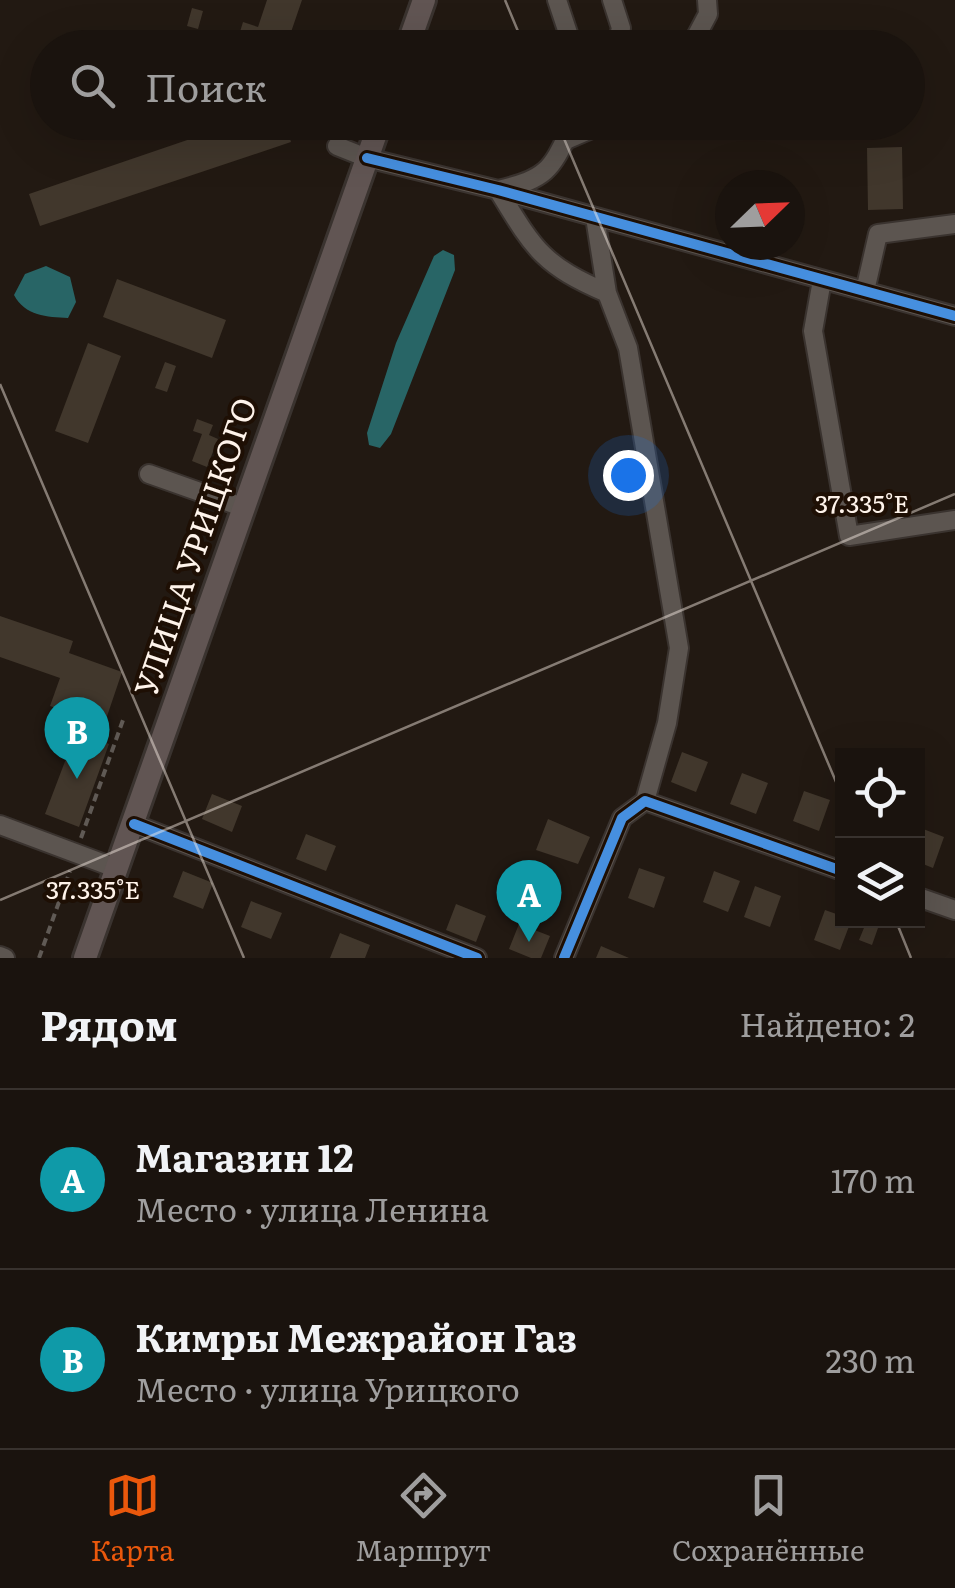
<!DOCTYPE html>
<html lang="ru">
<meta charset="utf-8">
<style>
body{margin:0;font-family:Literata,serif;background:#27201c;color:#f1f3f6}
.controls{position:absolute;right:30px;bottom:30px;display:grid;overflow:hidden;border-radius:0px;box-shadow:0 10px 40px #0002}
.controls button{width:90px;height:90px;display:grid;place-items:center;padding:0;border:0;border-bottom:2px solid #38322e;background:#1a130e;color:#f1f3f6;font:50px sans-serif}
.compass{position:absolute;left:715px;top:170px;width:90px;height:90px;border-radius:50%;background:#1a130e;box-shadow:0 10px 40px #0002;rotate:67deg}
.you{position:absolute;left:628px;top:475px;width:35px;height:35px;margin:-25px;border:8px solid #fff;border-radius:50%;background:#1a73e8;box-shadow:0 0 0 15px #1a73e833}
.badge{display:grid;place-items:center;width:65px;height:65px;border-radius:50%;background:#ea580c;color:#fff;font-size:32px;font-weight:700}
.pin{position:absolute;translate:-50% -82px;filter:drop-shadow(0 2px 5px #0008)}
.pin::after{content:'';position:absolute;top:52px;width:35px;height:30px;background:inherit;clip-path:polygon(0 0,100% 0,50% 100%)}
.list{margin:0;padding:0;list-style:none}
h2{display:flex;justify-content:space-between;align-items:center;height:130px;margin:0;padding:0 40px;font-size:42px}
h2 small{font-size:32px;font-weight:400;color:#9f9e9e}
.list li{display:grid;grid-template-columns:65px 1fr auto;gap:30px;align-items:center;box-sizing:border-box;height:180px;padding:0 40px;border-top:2px solid #38322e}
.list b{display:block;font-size:38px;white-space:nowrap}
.list p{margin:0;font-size:32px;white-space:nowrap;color:#9f9e9e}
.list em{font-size:32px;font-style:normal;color:#9f9e9e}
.icon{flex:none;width:55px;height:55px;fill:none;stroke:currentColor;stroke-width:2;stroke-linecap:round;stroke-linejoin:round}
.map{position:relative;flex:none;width:955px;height:958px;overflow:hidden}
.search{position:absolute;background:#1a130e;box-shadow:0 10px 40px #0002;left:30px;right:30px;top:30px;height:110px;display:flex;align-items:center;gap:25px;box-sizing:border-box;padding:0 35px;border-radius:55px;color:#9f9e9e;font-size:38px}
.sheet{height:490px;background:#1a130e}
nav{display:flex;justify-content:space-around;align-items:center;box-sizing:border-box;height:140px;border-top:2px solid #38322e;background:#1a130e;font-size:28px;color:#9f9e9e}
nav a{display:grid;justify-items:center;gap:5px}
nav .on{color:#ea580c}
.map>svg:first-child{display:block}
.water{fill:#286566}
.building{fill:#41372c}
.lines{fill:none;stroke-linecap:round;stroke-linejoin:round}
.minor-casing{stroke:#3a332f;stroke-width:22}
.major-casing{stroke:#3a332f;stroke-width:28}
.path{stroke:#605a55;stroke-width:4;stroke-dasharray:8 5;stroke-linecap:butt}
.minor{stroke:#5c5550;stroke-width:18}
.major{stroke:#615553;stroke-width:22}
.cycleway-casing{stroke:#1e0f04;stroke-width:16}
.cycleway{stroke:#468fdf;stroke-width:10}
.ticks{fill:none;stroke:#fef3ea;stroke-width:2.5;stroke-opacity:0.45}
.labels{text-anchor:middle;stroke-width:8;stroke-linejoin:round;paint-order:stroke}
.street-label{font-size:32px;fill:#fef3ea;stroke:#1e0f04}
.ticks-label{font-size:25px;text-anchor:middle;fill:#fef3ea;stroke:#1e0f04;stroke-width:8;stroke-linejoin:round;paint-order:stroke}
</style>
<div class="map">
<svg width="955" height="958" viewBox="0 0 955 958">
<rect width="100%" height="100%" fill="#221912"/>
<path class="water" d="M 443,250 L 454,255 L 455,270 L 391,434 L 380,448 L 369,445 L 367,433 L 396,343 L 434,256 Z
M 46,266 L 70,277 L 76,302 L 68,318 C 47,317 25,316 14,295 L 25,274 Z"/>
<path class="building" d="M 267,0 L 302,0 L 289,38 L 306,44 L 305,48 L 235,48 L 243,22 L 258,27 Z
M 192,8 L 203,11 L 198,29 L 187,26 Z
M 240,122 L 285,122 L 291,142 L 40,226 L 29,194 Z
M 320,122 L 332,122 L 330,140 L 318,139 Z
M 902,147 L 903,209 L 868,210 L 867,148 Z
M 117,279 L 226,320 L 212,358 L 103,317 Z
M 88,343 L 121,356 L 88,443 L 55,431 Z
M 165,362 L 176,366 L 167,392 L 155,388 Z
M 197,419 L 213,425 L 209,435 L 218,439 L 207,467 L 192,461 L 202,434 L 193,431 Z
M 0,616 L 73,641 L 69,653 L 122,672 L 99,740 L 109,744 L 79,827 L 45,814 L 72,743 L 69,743 L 73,731 L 80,733 L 85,718 L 50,706 L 60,678 L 0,657 Z
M 682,752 L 708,762 L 696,792 L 671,782 Z
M 742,773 L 768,783 L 756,814 L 730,804 Z
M 804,791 L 830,800 L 819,831 L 793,821 Z
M 212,794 L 242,806 L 232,832 L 202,819 Z
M 548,819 L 590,837 L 578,864 L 536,850 Z
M 918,827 L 944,837 L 933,868 L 918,862 Z
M 306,834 L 336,846 L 326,871 L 296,859 Z
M 639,868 L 665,877 L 654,908 L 628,898 Z
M 183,871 L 213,883 L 203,909 L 173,897 Z
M 714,871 L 740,881 L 728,912 L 703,902 Z
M 755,886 L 781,896 L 770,927 L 744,917 Z
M 251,901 L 282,913 L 271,939 L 241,927 Z
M 456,904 L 486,916 L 476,942 L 446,930 Z
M 825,910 L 842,916 L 842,921 L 851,921 L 840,950 L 814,940 Z
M 866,923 L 878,928 L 872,945 L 859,940 Z
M 519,924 L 550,936 L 541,958 L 531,958 L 509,949 Z
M 340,933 L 370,945 L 365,958 L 330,958 Z
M 601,946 L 629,958 L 596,958 Z"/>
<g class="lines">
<g class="minor-casing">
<path id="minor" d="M 557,0 L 573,48
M 612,0 L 621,28 L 616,48
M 690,48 L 708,14 L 707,0
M 574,122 C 551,169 550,178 498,190 C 534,249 542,265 607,293
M 566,140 L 608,122
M 337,146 L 367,158 L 498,190 L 955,316
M 595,217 L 607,293 L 628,348 L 679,648 L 667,723 L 645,801
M 822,280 L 813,331 L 849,536 L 955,520
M 865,291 L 878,234 L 955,224
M 149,474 L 245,508
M 645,801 L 842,871
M 134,824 L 477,958
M 0,825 L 118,869
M 918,897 L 955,910
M 0,956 L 5,958
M 564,958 L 622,818 L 645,801"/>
</g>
<g class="major-casing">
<path id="major" d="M 407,48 L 424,0
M 85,958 L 380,122"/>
</g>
<path class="path" d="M 81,838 L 123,720
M 39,958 L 70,871"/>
<use href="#minor" class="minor"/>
<use href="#major" class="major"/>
<g class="cycleway-casing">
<path id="cycleway" d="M 367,158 L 498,190 L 955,316
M 134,824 L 477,958
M 564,958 L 622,818 L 645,801 L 842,871"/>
</g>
<use href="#cycleway" class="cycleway"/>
</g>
<path class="ticks" d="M 505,0 L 525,48M 557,122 L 842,796M 0,384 L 244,958M 0,900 L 955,494M 896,921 L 911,958"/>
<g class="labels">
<g class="street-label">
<text transform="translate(196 547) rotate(-71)" y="11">УЛИЦА УРИЦКОГО</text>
</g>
</g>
<g class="ticks-label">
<text x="862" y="513">37.335°E</text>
<text x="93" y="899">37.335°E</text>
</g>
</svg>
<div class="controls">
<button><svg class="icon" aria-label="locate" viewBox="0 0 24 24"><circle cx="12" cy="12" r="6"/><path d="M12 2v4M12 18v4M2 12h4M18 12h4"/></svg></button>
<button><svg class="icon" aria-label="layers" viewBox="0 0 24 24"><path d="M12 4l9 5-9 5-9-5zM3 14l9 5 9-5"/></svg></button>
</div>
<svg class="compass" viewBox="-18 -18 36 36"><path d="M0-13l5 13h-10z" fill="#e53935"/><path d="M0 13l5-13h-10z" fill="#9f9e9e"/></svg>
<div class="you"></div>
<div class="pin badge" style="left:529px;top:942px;background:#0f9aa8">A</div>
<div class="pin badge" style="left:77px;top:779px;background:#0f9aa8">B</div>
<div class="search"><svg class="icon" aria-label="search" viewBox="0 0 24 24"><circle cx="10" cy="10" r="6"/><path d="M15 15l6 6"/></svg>Поиск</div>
</div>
<section class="sheet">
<h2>Рядом<small>Найдено: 2</small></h2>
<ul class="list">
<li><span class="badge" style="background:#0f9aa8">A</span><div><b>Магазин 12</b><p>Место · улица Ленина</p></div><em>170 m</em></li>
<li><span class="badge" style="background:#0f9aa8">B</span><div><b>Кимры Межрайон Газ</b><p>Место · улица Урицкого</p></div><em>230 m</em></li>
</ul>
</section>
<nav>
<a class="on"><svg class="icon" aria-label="map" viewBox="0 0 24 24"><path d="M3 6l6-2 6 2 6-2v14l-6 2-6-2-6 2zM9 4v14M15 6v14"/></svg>Карта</a>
<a><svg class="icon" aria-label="directions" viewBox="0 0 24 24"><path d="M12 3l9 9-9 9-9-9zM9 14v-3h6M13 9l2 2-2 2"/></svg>Маршрут</a>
<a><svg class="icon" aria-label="saved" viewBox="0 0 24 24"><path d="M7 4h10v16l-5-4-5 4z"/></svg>Сохранённые</a>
</nav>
